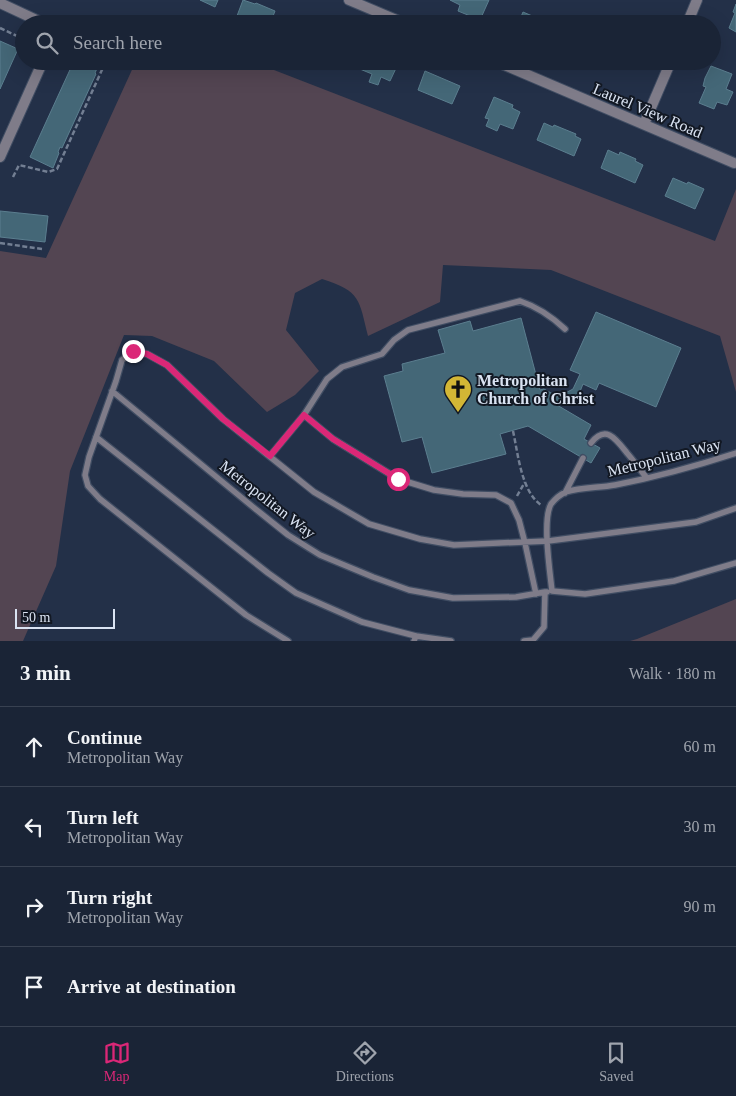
<!DOCTYPE html>
<meta charset="utf-8">
<style>
body{margin:0;font-family:"Times New Roman",serif;background:#273042;color:#f1f3f6}
.scale{position:absolute;left:15px;bottom:12px;width:100px;box-sizing:border-box;padding-left:5px;border:2px solid #dae3f2;border-top:0;font-size:14px;line-height:18px;white-space:nowrap;color:#dae3f2;-webkit-text-stroke:4px #121823;paint-order:stroke}
.stop{position:absolute;width:15px;height:15px;margin:-11px;border:4px solid #db2777;border-radius:50%;background:#fff}
.stop.end{background:#db2777;border-color:#fff;box-shadow:0 1px 5px #0008}
.list{margin:0;padding:0;list-style:none}
h2{display:flex;justify-content:space-between;align-items:center;height:65px;margin:0;padding:0 20px;font-size:21px}
h2 small{font-size:16px;font-weight:400;color:#9fa4ad}
.list li{display:grid;grid-template-columns:32px 1fr auto;gap:15px;align-items:center;box-sizing:border-box;height:80px;padding:0 20px;border-top:1px solid #384151}
.list b{display:block;font-size:19px;white-space:nowrap}
.list p{margin:0;font-size:16px;white-space:nowrap;color:#9fa4ad}
.list em{font-size:16px;font-style:normal;color:#9fa4ad}
.icon{flex:none;width:28px;height:28px;fill:none;stroke:currentColor;stroke-width:2;stroke-linecap:round;stroke-linejoin:round}
.map{position:relative;flex:none;width:736px;height:641px;overflow:hidden}
.search{position:absolute;background:#1a2436;box-shadow:0 5px 20px #0002;left:15px;right:15px;top:15px;height:55px;display:flex;align-items:center;gap:12px;box-sizing:border-box;padding:0 18px;border-radius:28px;color:#9fa4ad;font-size:19px}
.sheet{height:385px;background:#1a2436}
nav{display:flex;justify-content:space-around;align-items:center;box-sizing:border-box;height:70px;border-top:1px solid #384151;background:#1a2436;font-size:14px;color:#9fa4ad}
nav a{display:grid;justify-items:center;gap:2px}
nav .on{color:#db2777}
.map>svg:first-child{display:block}
.green{fill:#534552}
.building{fill:#446777;stroke:#5b7e8f}
.lines{fill:none;stroke-linecap:round;stroke-linejoin:round}
.lane-casing{stroke:#404d63;stroke-width:8}
.street-casing{stroke:#404d63;stroke-width:12}
.path{stroke:#737f93;stroke-width:2.5;stroke-dasharray:5 2.5;stroke-linecap:butt}
.lane{stroke:#7f7c89;stroke-width:5.5}
.street{stroke:#7f7c89;stroke-width:10}
.route{stroke:#db2777;stroke-width:6}
.labels{text-anchor:middle;stroke-width:4;stroke-linejoin:round;paint-order:stroke}
.street-label{font-size:16px;fill:#dae3f2;stroke:#121823}
.poi-label{font-size:16px;font-weight:bold;fill:#dae3f2;stroke:#121823;text-anchor:start}
</style>
<div class="map">
<svg width="736" height="641" viewBox="0 0 736 641">
<rect width="100%" height="100%" fill="#233048"/>
<path class="green" d="M 136,61 L 251,61 L 715,241 L 736,189 L 736,392 L 720,336 L 551,270 L 443,265 L 440,302 L 368,336 C 359,300 361,291 322,279 L 295,293 L 286,330 L 319,371 L 295,395 L 267,412 L 214,361 L 152,336 L 124,335 L 70,471 L 56,566 L 23,641 L 0,641 L 0,251 L 46,258 Z
M 736,599 L 736,641 L 630,641 L 637,639 Z"/>
<path class="building" d="M 200,0 L 218,0 L 215,7 Z
M 243,0 L 255,4 L 256,3 L 275,11 L 270,24 L 257,24 L 237,16 Z
M 450,0 L 489,0 L 480,20 L 458,11 L 460,5 Z
M 736,4 L 736,32 L 729,28 L 735,13 L 733,12 Z
M 523,12 L 551,24 L 518,24 Z
M 0,41 L 18,49 L 0,89 Z
M 74,61 L 94,61 L 99,64 L 95,73 L 96,74 L 62,148 L 60,147 L 58,152 L 59,153 L 53,168 L 30,157 Z
M 357,61 L 392,61 L 398,64 L 390,81 L 381,77 L 378,85 L 369,82 L 372,74 L 355,67 Z
M 603,61 L 627,61 L 626,63 L 624,62 L 621,69 Z
M 711,66 L 732,74 L 726,89 L 733,92 L 727,105 L 717,102 L 714,109 L 699,103 L 706,87 L 703,86 L 705,78 Z
M 425,71 L 460,86 L 452,104 L 418,90 Z
M 494,97 L 513,105 L 512,108 L 520,112 L 513,129 L 500,124 L 497,131 L 486,126 L 489,119 L 485,118 Z
M 544,123 L 553,127 L 554,125 L 576,134 L 575,136 L 581,139 L 574,156 L 537,140 Z
M 608,150 L 619,155 L 620,152 L 636,159 L 635,161 L 643,165 L 635,183 L 601,168 Z
M 673,178 L 687,184 L 688,182 L 704,189 L 695,209 L 665,196 Z
M 0,211 L 48,216 L 45,242 L 0,237 Z
M 596,312 L 681,348 L 656,407 L 599,383 L 596,390 L 583,384 L 579,394 L 557,405 L 591,425 L 584,439 L 600,448 L 591,463 L 528,426 L 500,434 L 506,454 L 432,473 L 422,437 L 402,442 L 384,376 L 403,371 L 402,364 L 445,353 L 438,330 L 470,321 L 473,331 L 521,318 L 540,390 L 544,389 L 558,397 L 573,389 L 580,374 L 570,370 Z"/>
<g class="lines">
<g class="lane-casing">
<path id="lane" d="M 112,391 L 253,507 L 288,535 L 320,555 L 373,577 L 409,590 L 453,598 L 516,597 L 545,592
M 304,415 L 327,379 L 342,367 L 382,354 L 394,340 L 408,330 L 520,301 C 538,307 551,316 565,329
M 96,437 L 268,573 L 296,593 L 362,622 L 416,636
M 591,443 C 606,424 616,439 627,453 C 634,461 640,470 647,478
M 736,453 C 696,466 656,477 615,485 C 599,488 581,487 566,492 C 559,495 555,499 551,504 C 542,520 550,572 552,591 L 585,594 L 674,581 L 736,563
M 270,456 L 304,415 L 333,439 L 398,479 L 434,490 L 463,494 L 496,495 L 511,503 L 519,520 L 525,543 L 536,594
M 565,493 L 583,458
M 288,641 L 246,615 L 100,499 L 88,486 L 85,475 L 89,457 L 116,381 L 122,360 L 133,351 L 147,354 L 167,365 L 223,419 L 314,492 L 369,524 L 420,539 L 454,545 L 548,541 L 696,522 L 736,508
M 414,641 L 416,636 L 451,641
M 524,641 L 533,640 L 544,627 L 545,592 L 547,592"/>
</g>
<g class="street-casing">
<path id="street" d="M 349,0 L 406,24
M 0,3 L 45,24
M 687,24 L 697,0
M 495,61 L 734,163
M 644,124 L 671,61
M 0,157 L 43,61"/>
</g>
<path class="path" d="M 0,28 L 17,36
M 13,177 L 19,165 L 48,172 L 57,169 L 106,61
M 0,243 L 42,249
M 513,431 C 518,453 521,491 541,505
M 517,496 L 525,482"/>
<use href="#lane" class="lane"/>
<use href="#street" class="street"/>
</g>
<g class="lines">
<path class="route" d="M 133,351 L 147,354 L 167,365 L 223,419 L 270,456 L 304,415 L 333,439 L 398,479"/>
</g>
<defs>
<g id="church-pin" transform="scale(1.4375)"><path d="M0 17L-7.5 6A9.5 9.5 0 1 1 7.5 6Z" fill="#d3b635" stroke="#121823"/><path d="M-1.2-6h2.4v3.5h3.3v2.4h-3.3V6h-2.4V-.1h-3.3v-2.4h3.3Z" fill="#111"/></g>
</defs>
<g fill-rule="evenodd">
<use href="#church-pin" x="458" y="389"/>
</g>
<g class="labels">
<g class="street-label">
<text transform="translate(648 110) rotate(23)" y="6">Laurel View Road</text>
<text transform="translate(664 457) rotate(-14)" y="6">Metropolitan Way</text>
<text transform="translate(268 499) rotate(38)" y="6">Metropolitan Way</text>
</g>
<g class="poi-label">
<text x="477" y="386">Metropolitan<tspan x="477" dy="18">Church of Christ</tspan></text>
</g>
</g>
</svg>
<div class="scale">50 m</div>
<div class="stop" style="left:398px;top:479px"></div>
<div class="stop end" style="left:133px;top:351px"></div>
<div class="search"><svg class="icon" aria-label="search" viewBox="0 0 24 24"><circle cx="10" cy="10" r="6"/><path d="M15 15l6 6"/></svg>Search here</div>
</div>
<section class="sheet">
<h2>3 min<small>Walk · 180 m</small></h2>
<ul class="list">
<li><svg class="icon" aria-label="ahead" viewBox="0 0 24 24"><path d="M12 20V5M6 11l6-6 6 6"/></svg><div><b>Continue</b><p>Metropolitan Way</p></div><em>60 m</em></li>
<li><svg class="icon" aria-label="left" viewBox="0 0 24 24"><path d="M17 20v-9H6M10 6l-5 5 5 5"/></svg><div><b>Turn left</b><p>Metropolitan Way</p></div><em>30 m</em></li>
<li><svg class="icon" aria-label="right" viewBox="0 0 24 24"><path d="M7 20v-9h11M14 6l5 5-5 5"/></svg><div><b>Turn right</b><p>Metropolitan Way</p></div><em>90 m</em></li>
<li><svg class="icon" aria-label="arrive" viewBox="0 0 24 24"><path d="M6 21V4h12l-3 4 3 4H6"/></svg><div><b>Arrive at destination</b></div></li>
</ul>
</section>
<nav>
<a class="on"><svg class="icon" aria-label="map" viewBox="0 0 24 24"><path d="M3 6l6-2 6 2 6-2v14l-6 2-6-2-6 2zM9 4v14M15 6v14"/></svg>Map</a>
<a><svg class="icon" aria-label="directions" viewBox="0 0 24 24"><path d="M12 3l9 9-9 9-9-9zM9 14v-3h6M13 9l2 2-2 2"/></svg>Directions</a>
<a><svg class="icon" aria-label="saved" viewBox="0 0 24 24"><path d="M7 4h10v16l-5-4-5 4z"/></svg>Saved</a>
</nav>
